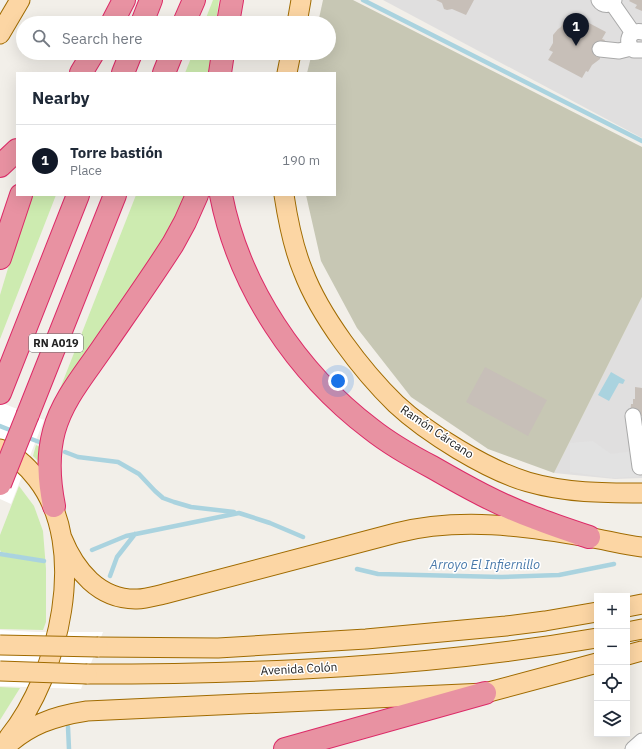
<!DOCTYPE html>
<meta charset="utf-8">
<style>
body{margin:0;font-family:"IBM Plex Sans",sans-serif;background:#f6f6f7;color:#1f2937}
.controls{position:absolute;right:12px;bottom:12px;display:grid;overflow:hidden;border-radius:0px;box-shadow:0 4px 16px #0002}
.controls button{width:36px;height:36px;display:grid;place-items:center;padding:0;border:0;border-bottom:1px solid #e0e1e3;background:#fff;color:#1f2937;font:20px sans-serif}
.you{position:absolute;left:338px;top:381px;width:14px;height:14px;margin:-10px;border:3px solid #fff;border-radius:50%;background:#1a73e8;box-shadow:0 0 0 6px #1a73e833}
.badge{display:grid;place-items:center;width:26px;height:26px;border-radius:50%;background:#111827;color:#fff;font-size:13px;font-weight:700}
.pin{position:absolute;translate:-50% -33px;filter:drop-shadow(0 1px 2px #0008)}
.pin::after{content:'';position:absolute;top:21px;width:14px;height:12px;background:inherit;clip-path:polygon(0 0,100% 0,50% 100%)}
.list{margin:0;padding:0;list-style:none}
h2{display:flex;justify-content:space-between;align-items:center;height:52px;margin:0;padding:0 16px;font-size:17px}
h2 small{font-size:13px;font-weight:400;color:#747a83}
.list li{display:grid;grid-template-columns:26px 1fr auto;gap:12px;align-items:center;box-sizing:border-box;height:72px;padding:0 16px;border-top:1px solid #e0e1e3}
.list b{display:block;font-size:15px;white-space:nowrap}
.list p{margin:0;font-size:13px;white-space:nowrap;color:#747a83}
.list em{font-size:13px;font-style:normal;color:#747a83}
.icon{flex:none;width:22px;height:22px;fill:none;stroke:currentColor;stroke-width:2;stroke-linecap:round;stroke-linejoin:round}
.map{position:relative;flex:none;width:642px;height:749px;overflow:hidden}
.search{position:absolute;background:#fff;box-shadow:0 4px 16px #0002;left:16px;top:16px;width:320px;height:44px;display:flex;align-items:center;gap:10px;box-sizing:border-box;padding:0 14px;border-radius:22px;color:#747a83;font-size:15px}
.panel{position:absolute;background:#fff;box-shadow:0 4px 16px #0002;left:16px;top:72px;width:320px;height:124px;border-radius:0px}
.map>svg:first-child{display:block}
.residential{fill:#e0dfdf}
.construction{fill:#c7c7b4}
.grass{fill:#cdebb0}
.parking{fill:#e2e2e2}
.water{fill:#aad3df}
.pier{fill:#fff}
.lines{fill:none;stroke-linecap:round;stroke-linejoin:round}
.stream{stroke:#aad3df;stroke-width:4.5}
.building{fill:#c7bfb8}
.minor-casing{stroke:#a9a9a9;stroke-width:17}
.major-casing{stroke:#a06b00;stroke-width:21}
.highway-casing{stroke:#dc2a67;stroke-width:24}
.minor{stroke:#fff;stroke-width:15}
.major{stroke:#fcd6a4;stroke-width:19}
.highway{stroke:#e892a2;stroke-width:22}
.major-bridge-casing{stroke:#a06b00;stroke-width:21;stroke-linecap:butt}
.highway-bridge-casing{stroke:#dc2a67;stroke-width:24;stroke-linecap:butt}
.major-bridge{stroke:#fcd6a4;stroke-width:19}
.highway-bridge{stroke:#e892a2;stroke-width:22}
.labels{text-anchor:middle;stroke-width:3;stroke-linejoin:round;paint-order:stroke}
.shield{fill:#fff;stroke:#646464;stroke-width:1}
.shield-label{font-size:11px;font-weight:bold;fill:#222}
.street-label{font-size:12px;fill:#222;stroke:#fff}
.water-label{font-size:13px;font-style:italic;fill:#4a7aab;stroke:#fff}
</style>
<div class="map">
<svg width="642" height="749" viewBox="0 0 642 749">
<rect width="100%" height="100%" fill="#f2efe9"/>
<path class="residential" d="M 383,0 L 642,0 L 642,138 Z
M 642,297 L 642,478 L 615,479 L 554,473 Z"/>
<path class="construction" d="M 323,0 L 353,0 L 642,147 L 642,297 L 554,473 L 488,449 L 411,397 L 357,328 L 321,261 L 306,195 L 335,195 L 335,73 L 307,73 L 312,53 L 329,53 L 329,23 L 318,23 Z"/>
<path class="grass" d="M 213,0 L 219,0 L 216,23 L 204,23 Z
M 193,53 L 212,53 L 209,73 L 185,73 Z
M 30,195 L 56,195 L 0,339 L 0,295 Z
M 136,195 L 190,195 L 41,464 L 33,456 L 36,445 L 40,447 L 54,404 Z
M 19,486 L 34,506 L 43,531 L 46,569 L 46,622 L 43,630 L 0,629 L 0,555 L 46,563 L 45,560 L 1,552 L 0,550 L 0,535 Z
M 0,687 L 20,688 L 0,720 Z"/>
<path class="parking" d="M 593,441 L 611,454 L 642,450 L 642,476 L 613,478 L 570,472 L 570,443 Z"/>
<path class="water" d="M 611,372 L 625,380 L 623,384 L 619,383 L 609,401 L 598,395 Z"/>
<path class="pier" d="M 0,402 L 44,420 L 11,504 L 0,499 Z
M 0,630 L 36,632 L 103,632 L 81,689 L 0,686 Z"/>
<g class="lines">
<path class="stream" d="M 363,0 L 642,141
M 0,426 L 15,432
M 26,437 L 42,443
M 65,452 L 78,457 L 118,462 L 139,474 L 155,491 L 163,498 L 174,502 L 191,507 L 234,512
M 92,550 L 126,536 L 239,513 L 270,523 L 303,537
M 0,554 L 44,561
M 357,569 L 378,574 L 501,577 L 559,575 L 614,564
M 110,576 L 117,557 L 135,534
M 68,727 L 69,749"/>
</g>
<path class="building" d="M 436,0 L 474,0 L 466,15 L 452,9 L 447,10 L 444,9 L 442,3 Z
M 630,0 L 642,0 L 642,11 L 635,8 L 637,5 L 629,1 Z
M 572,14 L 606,32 L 602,39 L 605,40 L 600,49 L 600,59 L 592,65 L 588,72 L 586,71 L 582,78 L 548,60 L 553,52 L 549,50 L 553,43 L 553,35 L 558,29 L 561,27 L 565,19 L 569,21 Z
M 485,367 L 547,400 L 528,436 L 466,402 Z
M 635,387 L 642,388 L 642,416 L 630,416 L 631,404 L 633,404 L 633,399 L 635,399 Z"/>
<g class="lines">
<g class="minor-casing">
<path id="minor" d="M 599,0 C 603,6 610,6 614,0
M 612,3 L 633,33
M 642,32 C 629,29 624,43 634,50 L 642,50
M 600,49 L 619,51 L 631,48
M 633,416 L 640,467
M 633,749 L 642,741"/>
</g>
<g class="major-casing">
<path id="major" d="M 297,23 L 301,0
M 0,34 L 20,0
M 287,73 L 291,53
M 284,195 C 288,221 293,247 303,271 C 320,316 362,371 396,404 C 427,433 487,470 528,482 C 566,493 603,493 642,493
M 0,449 C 15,455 27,466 37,479 C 90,547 59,675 9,737
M 62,538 C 75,570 99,600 137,599 C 146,599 155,596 164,594 L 396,533 C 459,517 525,526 588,537 C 606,540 624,545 642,547
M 627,607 L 642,604
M 627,632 L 642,629
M 98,647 L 218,648 L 366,639 L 506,626 L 545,621 L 597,612
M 627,655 L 642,651
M 87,674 C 257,674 429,667 597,638
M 3,749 C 28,725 54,716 87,711 L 485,693 L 597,663"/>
</g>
<g class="highway-casing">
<path id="highway" d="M 112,23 L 124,0
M 142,23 L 151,0
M 184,23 L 194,0
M 228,23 L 232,0
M 81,73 L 93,53
M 123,73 L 131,53
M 164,73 L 172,53
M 220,73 L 223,53
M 0,166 L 17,150
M 221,195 C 239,287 297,373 371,429 C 390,444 411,456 432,467 C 465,486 499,505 535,518 C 553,525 571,531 589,537
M 0,258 L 21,195
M 0,393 L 78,195
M 28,414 L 115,195
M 54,506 C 49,481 47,457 54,431 C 62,401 83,376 101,350 C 125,315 150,280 173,244 L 185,222 L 197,195
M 285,749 L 485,693"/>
</g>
<use href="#minor" class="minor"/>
<use href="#major" class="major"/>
<use href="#highway" class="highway"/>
<g class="major-bridge-casing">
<path id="major-bridge" d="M 0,645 L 98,647
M 0,671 L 87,674"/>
</g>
<g class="highway-bridge-casing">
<path id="highway-bridge" d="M 0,484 L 28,414"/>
</g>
<use href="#major-bridge" class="major-bridge"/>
<use href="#highway-bridge" class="highway-bridge"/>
</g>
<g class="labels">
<rect class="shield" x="29" y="334" width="54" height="18" rx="3"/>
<g class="shield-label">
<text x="56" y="347">RN A019</text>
</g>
<g class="street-label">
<text transform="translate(437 432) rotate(34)" y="4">Ramón Cárcano</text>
<text transform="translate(299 669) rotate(-3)" y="4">Avenida Colón</text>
</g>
<g class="water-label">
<text x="485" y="569">Arroyo El Infiernillo</text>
</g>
</g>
</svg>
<div class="controls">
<button>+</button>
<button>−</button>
<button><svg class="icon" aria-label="locate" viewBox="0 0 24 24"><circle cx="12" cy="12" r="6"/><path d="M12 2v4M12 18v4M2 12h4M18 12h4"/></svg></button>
<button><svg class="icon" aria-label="layers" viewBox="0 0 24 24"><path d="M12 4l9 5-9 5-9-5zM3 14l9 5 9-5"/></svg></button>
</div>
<div class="you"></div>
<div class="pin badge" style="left:576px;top:46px">1</div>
<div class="search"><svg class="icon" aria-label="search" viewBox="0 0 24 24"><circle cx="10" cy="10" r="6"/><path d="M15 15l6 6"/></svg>Search here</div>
<section class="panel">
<h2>Nearby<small></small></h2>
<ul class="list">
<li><span class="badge">1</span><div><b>Torre bastión</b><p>Place</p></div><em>190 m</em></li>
</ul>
</section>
</div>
